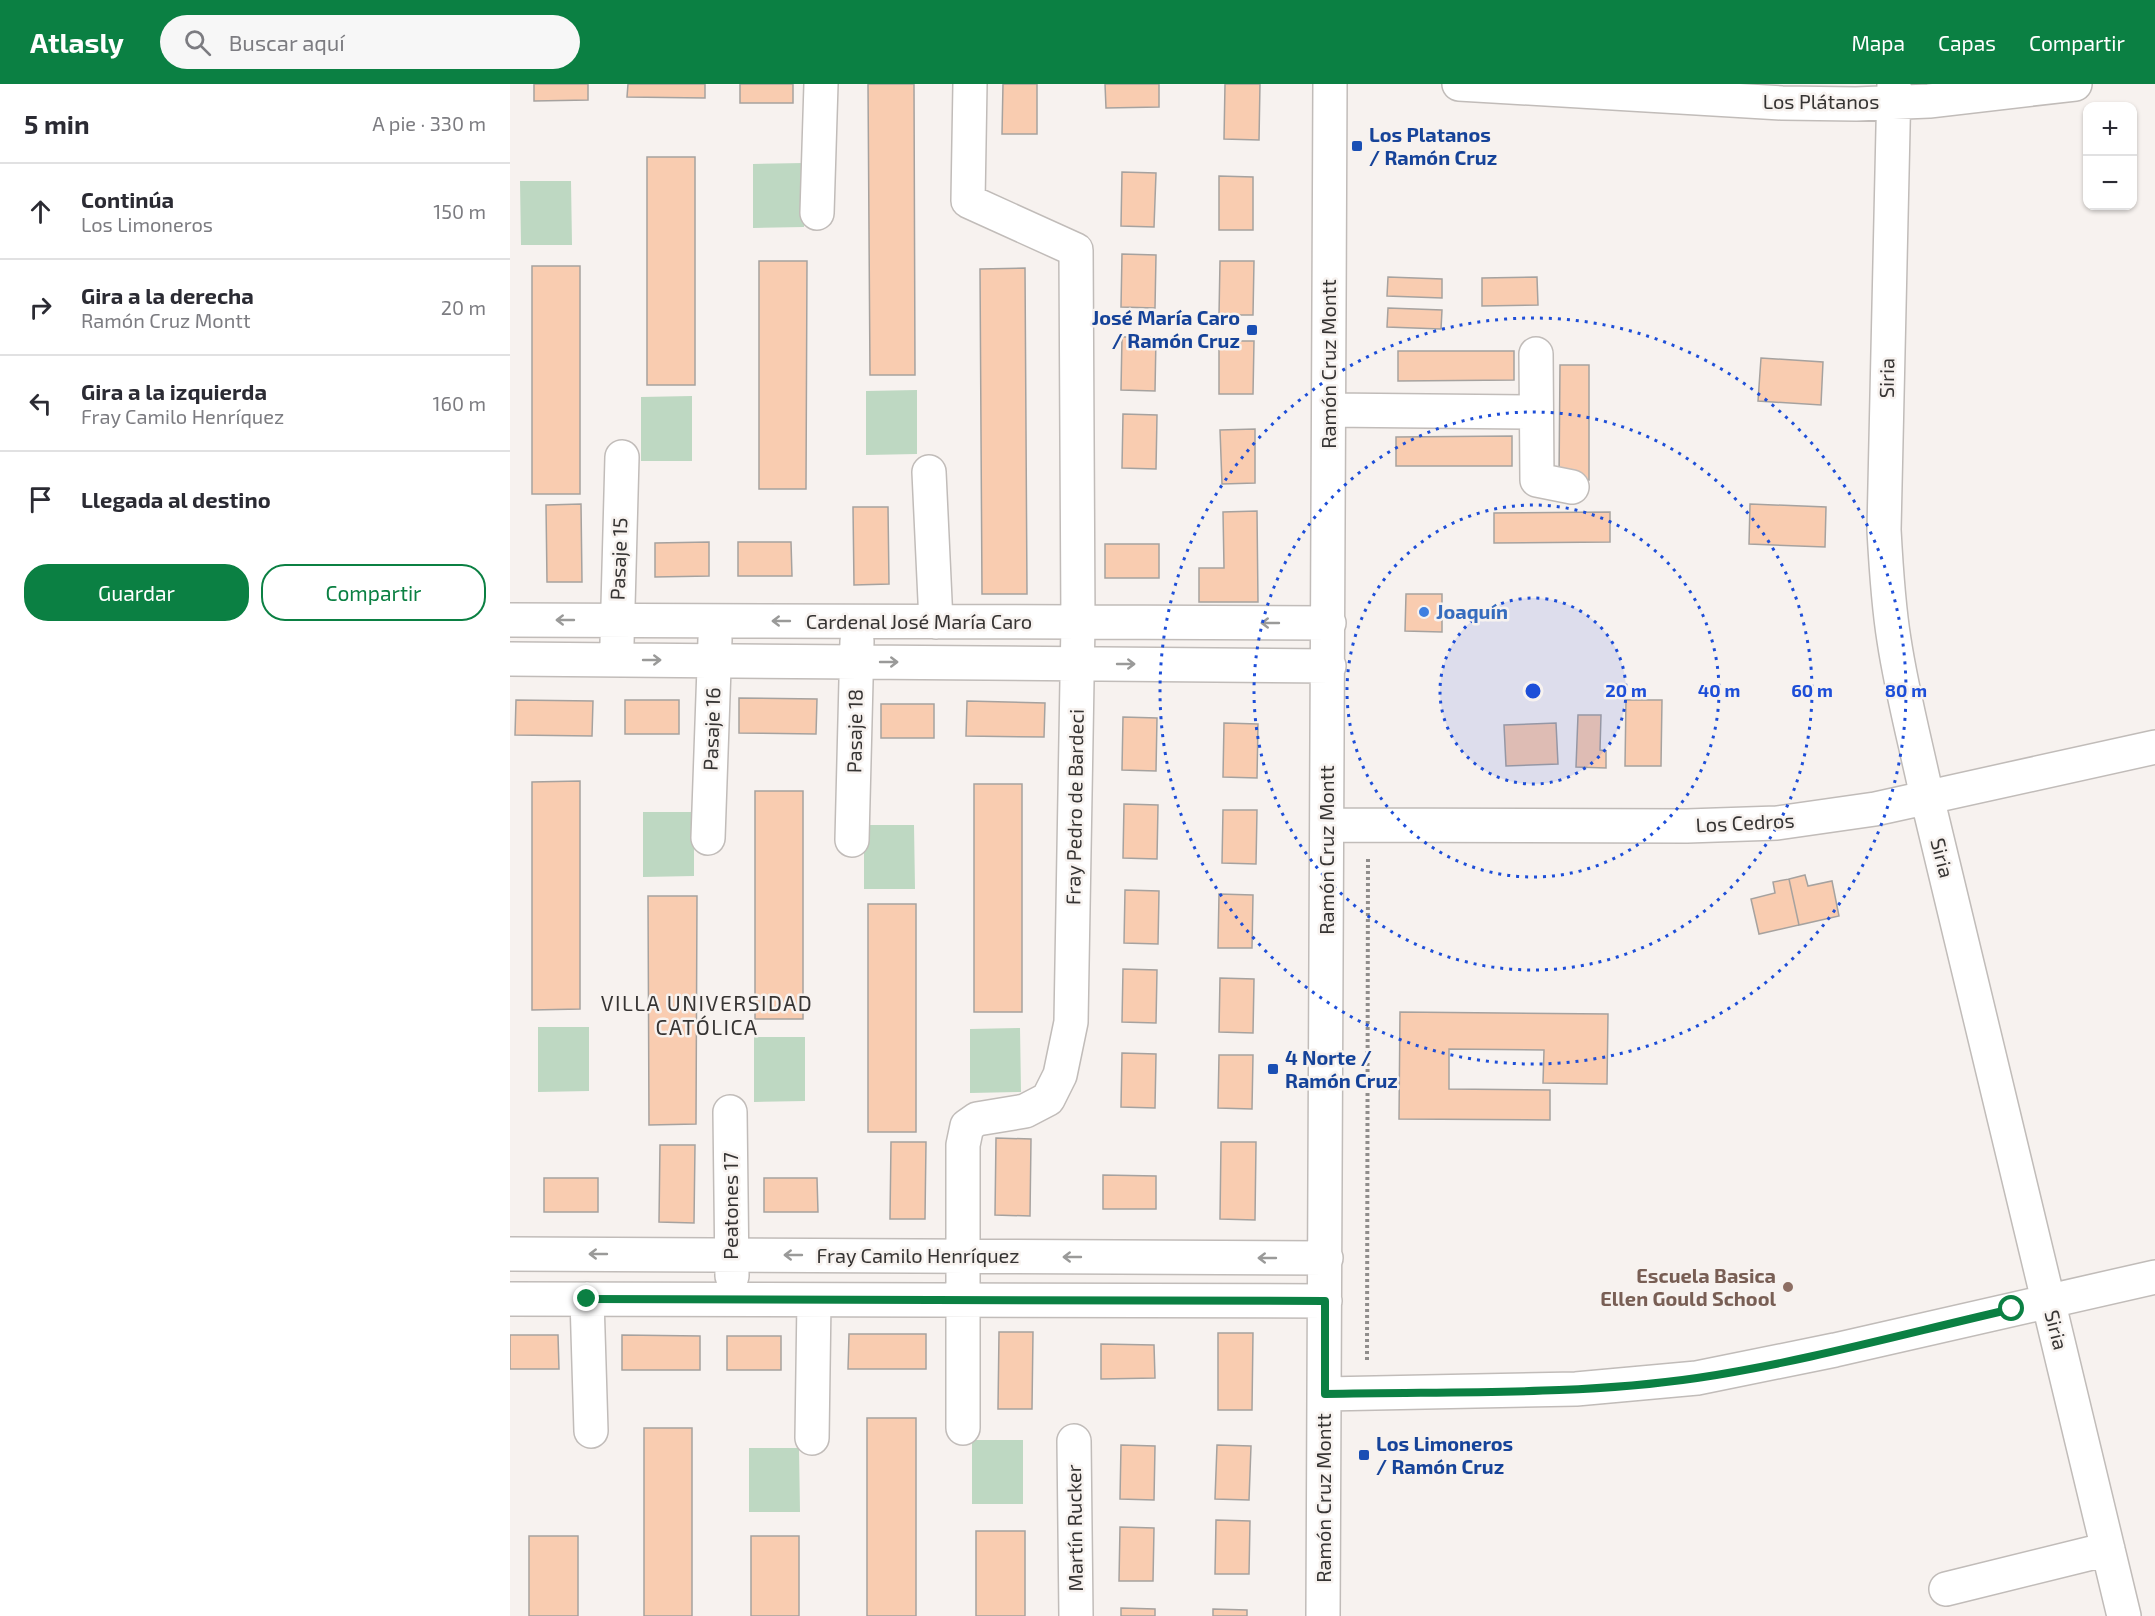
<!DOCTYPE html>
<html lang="es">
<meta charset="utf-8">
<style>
body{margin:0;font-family:"Exo 2",sans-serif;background:#f7f7f7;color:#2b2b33}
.controls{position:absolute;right:18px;top:18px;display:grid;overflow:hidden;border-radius:12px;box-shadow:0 2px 4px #0004}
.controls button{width:54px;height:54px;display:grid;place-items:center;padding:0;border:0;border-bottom:2px solid #e1e1e2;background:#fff;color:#2b2b33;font:30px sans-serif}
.stop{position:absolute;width:18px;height:18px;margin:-14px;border:4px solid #0b8043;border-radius:50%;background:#fff}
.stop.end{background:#0b8043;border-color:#fff;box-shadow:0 2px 6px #0008}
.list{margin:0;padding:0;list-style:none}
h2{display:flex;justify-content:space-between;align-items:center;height:78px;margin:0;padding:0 24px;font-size:26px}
h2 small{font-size:20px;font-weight:400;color:#7c7c81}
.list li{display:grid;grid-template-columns:39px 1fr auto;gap:18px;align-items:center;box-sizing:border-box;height:96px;padding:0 24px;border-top:2px solid #e1e1e2}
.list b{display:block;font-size:22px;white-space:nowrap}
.list p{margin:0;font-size:20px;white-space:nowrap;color:#7c7c81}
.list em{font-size:20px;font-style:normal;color:#7c7c81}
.actions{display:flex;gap:12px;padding:18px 24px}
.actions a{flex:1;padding:14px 0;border:2px solid #0b8043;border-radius:24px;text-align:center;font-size:21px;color:#0b8043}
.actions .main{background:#0b8043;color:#fff}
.icon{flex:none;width:33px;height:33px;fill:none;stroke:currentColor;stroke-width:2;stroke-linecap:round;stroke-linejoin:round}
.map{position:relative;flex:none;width:1645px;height:1532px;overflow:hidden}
header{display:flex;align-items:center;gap:36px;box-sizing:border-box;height:84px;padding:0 30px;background:#0b8043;color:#fff}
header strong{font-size:28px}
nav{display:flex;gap:33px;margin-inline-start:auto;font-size:21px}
.search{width:420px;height:54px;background:#f7f7f7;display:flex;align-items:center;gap:15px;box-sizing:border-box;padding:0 21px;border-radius:33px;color:#7c7c81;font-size:22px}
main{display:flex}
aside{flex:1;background:#fff}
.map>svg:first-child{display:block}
.green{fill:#bed8c2}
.building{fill:#f9ccb0;stroke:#a6a29f;stroke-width:1.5}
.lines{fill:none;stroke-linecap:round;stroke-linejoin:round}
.minor-casing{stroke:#c1bcb9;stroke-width:36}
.path{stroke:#908d8b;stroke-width:4;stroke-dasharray:3 3;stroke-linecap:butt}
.minor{stroke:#fff;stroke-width:33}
.oneway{stroke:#9a9a99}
.route{stroke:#0b8043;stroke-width:8}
.ring{fill:none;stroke:#1d4ed8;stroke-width:3;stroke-dasharray:3 6}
.transit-dot{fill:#1a4fb4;stroke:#f7f2ef;stroke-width:2}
.shop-dot{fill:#3f7fe0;stroke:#f7f2ef;stroke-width:2}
.education-dot{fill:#8d6e63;stroke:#f7f2ef;stroke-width:2}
.labels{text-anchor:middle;stroke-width:5;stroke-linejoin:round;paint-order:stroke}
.street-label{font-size:20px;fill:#363433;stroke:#f7f2ef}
.transit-label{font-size:20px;font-weight:bold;fill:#164399;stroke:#f7f2ef;text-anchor:start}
.shop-label{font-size:20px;font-weight:bold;fill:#366cbe;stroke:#f7f2ef;text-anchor:start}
.education-label{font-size:20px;font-weight:bold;fill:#785e54;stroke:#f7f2ef;text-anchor:end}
.neighbourhood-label{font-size:21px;letter-spacing:1.5px;fill:#363433;stroke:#f7f2ef}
.centre{fill:#1d4ed8;stroke:#f7f2ef;stroke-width:3}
.ring-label{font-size:18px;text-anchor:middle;font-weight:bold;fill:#1d4ed8;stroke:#f7f2ef;stroke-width:5;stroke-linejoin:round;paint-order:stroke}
</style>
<header>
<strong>Atlasly</strong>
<div class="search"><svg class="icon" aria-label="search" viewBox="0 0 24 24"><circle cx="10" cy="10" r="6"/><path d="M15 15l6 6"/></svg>Buscar aquí</div>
<nav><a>Mapa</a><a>Capas</a><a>Compartir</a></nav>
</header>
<main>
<aside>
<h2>5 min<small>A pie · 330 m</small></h2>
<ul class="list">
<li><svg class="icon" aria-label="ahead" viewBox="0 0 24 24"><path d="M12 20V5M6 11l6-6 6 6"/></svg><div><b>Continúa</b><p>Los Limoneros</p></div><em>150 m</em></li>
<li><svg class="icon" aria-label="right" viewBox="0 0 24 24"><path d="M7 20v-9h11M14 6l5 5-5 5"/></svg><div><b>Gira a la derecha</b><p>Ramón Cruz Montt</p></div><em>20 m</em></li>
<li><svg class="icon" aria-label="left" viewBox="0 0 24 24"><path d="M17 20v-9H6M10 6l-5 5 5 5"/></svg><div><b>Gira a la izquierda</b><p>Fray Camilo Henríquez</p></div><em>160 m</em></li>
<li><svg class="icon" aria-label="arrive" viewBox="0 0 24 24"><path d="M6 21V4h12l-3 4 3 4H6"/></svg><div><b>Llegada al destino</b></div></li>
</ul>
<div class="actions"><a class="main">Guardar</a><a>Compartir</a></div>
</aside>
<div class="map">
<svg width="1645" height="1532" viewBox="0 0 1645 1532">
<rect width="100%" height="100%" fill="#f7f2ef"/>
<path class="green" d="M 294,79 L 294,143 L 243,144 L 243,80 Z
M 61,97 L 62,161 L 11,161 L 10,97 Z
M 407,306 L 407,370 L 356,371 L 356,307 Z
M 182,312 L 182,377 L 131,377 L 131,313 Z
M 133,728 L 184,728 L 184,792 L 133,793 Z
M 354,741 L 404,741 L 405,805 L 354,805 Z
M 28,943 L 79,943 L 79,1007 L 28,1008 Z
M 510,944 L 511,1008 L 460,1009 L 460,945 Z
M 244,953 L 295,953 L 295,1017 L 244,1018 Z
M 462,1356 L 513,1356 L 513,1420 L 462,1420 Z
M 289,1364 L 290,1428 L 239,1428 L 239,1364 Z"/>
<path class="building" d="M 24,0 L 78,0 L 78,16 L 24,17 Z
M 118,0 L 195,0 L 195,14 L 117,13 Z
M 230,0 L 283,0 L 283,19 L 230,19 Z
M 358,0 L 404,0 L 405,291 L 360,291 Z
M 493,0 L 527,0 L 527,50 L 492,50 Z
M 595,0 L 649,0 L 649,23 L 596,24 Z
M 715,0 L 750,0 L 749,56 L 714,55 Z
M 137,73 L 185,73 L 185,301 L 137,301 Z
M 612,88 L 646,89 L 644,143 L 611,142 Z
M 709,92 L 743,93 L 743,146 L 709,146 Z
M 612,170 L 646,171 L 645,224 L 611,223 Z
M 249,177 L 297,177 L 296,405 L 249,405 Z
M 710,177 L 744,177 L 743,231 L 709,231 Z
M 22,182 L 70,182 L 70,410 L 22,410 Z
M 515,184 L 517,510 L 472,510 L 470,185 Z
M 878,193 L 932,195 L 932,214 L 877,212 Z
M 1027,193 L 1028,221 L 972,222 L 972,194 Z
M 878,224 L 932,226 L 931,245 L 877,243 Z
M 612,253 L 646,253 L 645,307 L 611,306 Z
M 709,257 L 744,257 L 743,310 L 709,310 Z
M 888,267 L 1004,267 L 1004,296 L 888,297 Z
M 1251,274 L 1313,278 L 1311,321 L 1248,317 Z
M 1050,281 L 1079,281 L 1079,396 L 1049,396 Z
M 613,330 L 647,331 L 646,385 L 612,384 Z
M 745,345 L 745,399 L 712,400 L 710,346 Z
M 1002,352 L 1002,382 L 886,382 L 886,353 Z
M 71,420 L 72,498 L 37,498 L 36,421 Z
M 1240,420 L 1316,423 L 1315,463 L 1239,460 Z
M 343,423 L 378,423 L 379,500 L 344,501 Z
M 747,427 L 748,518 L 689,518 L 689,484 L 714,484 L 713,428 Z
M 1100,428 L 1100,458 L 984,459 L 984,429 Z
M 199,458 L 199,492 L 145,493 L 145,459 Z
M 228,458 L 281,458 L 282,492 L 228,492 Z
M 595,460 L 649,460 L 649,494 L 595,494 Z
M 896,510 L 932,510 L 932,548 L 895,547 Z
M 229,614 L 307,615 L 306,650 L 229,649 Z
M 6,616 L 83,617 L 82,652 L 5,651 Z
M 115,616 L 169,616 L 169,650 L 115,650 Z
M 1116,616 L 1152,616 L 1151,682 L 1115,682 Z
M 457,617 L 535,619 L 534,653 L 456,652 Z
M 371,620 L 424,620 L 424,654 L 371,654 Z
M 1068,631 L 1091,631 L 1090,666 L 1096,667 L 1096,684 L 1066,683 Z
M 613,633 L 647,634 L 646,687 L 612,686 Z
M 714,639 L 748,640 L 747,694 L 713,693 Z
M 1046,639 L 1048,680 L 996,682 L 994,641 Z
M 70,697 L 70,925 L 22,926 L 22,698 Z
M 464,700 L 512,700 L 512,928 L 464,928 Z
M 245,707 L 293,707 L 293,935 L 245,935 Z
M 614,720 L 648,721 L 647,775 L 613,774 Z
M 713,726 L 747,726 L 746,780 L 712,779 Z
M 1295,791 L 1298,802 L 1322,797 L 1329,832 L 1289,841 L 1279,795 Z
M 1279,795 L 1289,841 L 1249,850 L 1241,815 L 1265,809 L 1263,798 Z
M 615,806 L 649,807 L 648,860 L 614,859 Z
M 709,810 L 743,811 L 742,864 L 708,864 Z
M 138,812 L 187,812 L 186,1040 L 139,1041 Z
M 358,820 L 406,820 L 406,1048 L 358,1048 Z
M 613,885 L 647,886 L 646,939 L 612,938 Z
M 710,894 L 744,895 L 743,949 L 709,948 Z
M 890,928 L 1098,930 L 1097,1000 L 1033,999 L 1034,966 L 939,965 L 939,1005 L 1040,1006 L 1040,1036 L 889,1035 Z
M 612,969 L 646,970 L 645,1024 L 611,1023 Z
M 709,971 L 743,971 L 742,1025 L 708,1024 Z
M 486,1054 L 521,1055 L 520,1132 L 485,1131 Z
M 381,1058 L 416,1058 L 415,1135 L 380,1135 Z
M 711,1058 L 746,1058 L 745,1136 L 710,1135 Z
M 150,1061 L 185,1061 L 184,1139 L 149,1138 Z
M 593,1091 L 646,1092 L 646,1125 L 593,1125 Z
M 34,1094 L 88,1094 L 88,1128 L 34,1128 Z
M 254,1094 L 307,1094 L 308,1128 L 254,1128 Z
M 489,1248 L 523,1248 L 522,1325 L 488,1325 Z
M 708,1249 L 743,1249 L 742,1326 L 708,1326 Z
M 339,1250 L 416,1250 L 416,1285 L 338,1285 Z
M 0,1251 L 48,1251 L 49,1285 L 0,1285 Z
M 112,1251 L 190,1252 L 190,1286 L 112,1286 Z
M 217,1252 L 271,1252 L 271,1286 L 217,1286 Z
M 591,1260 L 644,1261 L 645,1294 L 591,1295 Z
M 357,1334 L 406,1334 L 406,1532 L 357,1532 Z
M 134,1344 L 182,1344 L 182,1532 L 134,1532 Z
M 611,1361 L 645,1362 L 644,1416 L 610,1415 Z
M 707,1361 L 741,1362 L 739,1416 L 705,1415 Z
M 706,1436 L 740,1437 L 739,1490 L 705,1490 Z
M 610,1443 L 644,1444 L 643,1497 L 609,1497 Z
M 466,1447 L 515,1447 L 515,1532 L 466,1532 Z
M 19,1452 L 68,1452 L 68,1532 L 19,1532 Z
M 241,1452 L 289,1452 L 289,1532 L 241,1532 Z
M 611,1524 L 645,1525 L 645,1532 L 611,1532 Z
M 703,1525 L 737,1526 L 737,1532 L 703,1532 Z"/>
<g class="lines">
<g class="minor-casing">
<path id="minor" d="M 949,0 L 1272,19 L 1346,20 L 1419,17 L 1565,0
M 1384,0 L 1374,446 C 1376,483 1378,519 1384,556 C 1392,609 1406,661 1417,713 L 1614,1532
M 307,129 L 311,0
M 1026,270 L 1027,396 L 1062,403
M 819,326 L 1026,328
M 419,388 L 426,538
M 0,536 L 819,539
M 107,559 L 112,373
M 0,575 L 819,582
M 818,741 L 1177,742 L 1267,739 L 1365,725 L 1645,663
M 198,754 L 205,555
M 342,756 L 347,557
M 220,1028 L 222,1192
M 0,1170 L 816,1174
M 0,1215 L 815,1217
M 77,1215 L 81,1347
M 815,1310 L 1066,1305 L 1187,1294 L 1325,1266 L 1645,1193
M 453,1344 L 453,1061 L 457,1042 L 467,1035 L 515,1027 L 538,1015 L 550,991 L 561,938 L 568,539 L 566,166 L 458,117 L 460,0
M 302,1354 L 304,1216
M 564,1357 L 566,1532
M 1436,1505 L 1598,1465
M 813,1532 L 820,0"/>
</g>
<path class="path" d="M 857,1276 L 858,774"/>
<use href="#minor" class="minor"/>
</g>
<defs><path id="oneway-shaft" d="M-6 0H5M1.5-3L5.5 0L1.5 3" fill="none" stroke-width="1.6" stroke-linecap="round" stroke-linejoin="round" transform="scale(1.5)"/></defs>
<g class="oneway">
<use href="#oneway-shaft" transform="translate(55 536) rotate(-180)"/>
<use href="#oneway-shaft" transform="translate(271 537) rotate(-180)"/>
<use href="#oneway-shaft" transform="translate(760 539) rotate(180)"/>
<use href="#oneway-shaft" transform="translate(142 576)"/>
<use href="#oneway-shaft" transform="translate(379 578)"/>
<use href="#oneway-shaft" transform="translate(616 580)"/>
<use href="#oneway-shaft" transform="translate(88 1170) rotate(-180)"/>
<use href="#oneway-shaft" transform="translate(283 1171) rotate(-180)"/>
<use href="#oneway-shaft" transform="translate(562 1173) rotate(-180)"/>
<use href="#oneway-shaft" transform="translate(757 1174) rotate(-180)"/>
</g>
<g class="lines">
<path class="route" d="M 77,1215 L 815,1217 L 815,1310 C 938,1307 1064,1312 1187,1294 C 1293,1278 1397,1249 1502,1225"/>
</g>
<circle cx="1023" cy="607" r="93" fill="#1d4ed8" fill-opacity=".12"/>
<g class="ring">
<circle cx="1023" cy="607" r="93"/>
<circle cx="1023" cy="607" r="186"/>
<circle cx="1023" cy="607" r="279"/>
<circle cx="1023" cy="607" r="373"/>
</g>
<g class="transit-dot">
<rect x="841" y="56" width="12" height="12" rx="3"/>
<rect x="736" y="240" width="12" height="12" rx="3"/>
<rect x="757" y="979" width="12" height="12" rx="3"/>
<rect x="848" y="1365" width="12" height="12" rx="3"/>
</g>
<circle class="shop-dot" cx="914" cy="528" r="6"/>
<circle class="education-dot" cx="1278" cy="1203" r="6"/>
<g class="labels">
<g class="street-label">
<text x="1311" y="25">Los Plátanos</text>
<text transform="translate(819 280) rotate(-90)" y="7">Ramón Cruz Montt</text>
<text transform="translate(1377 294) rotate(-89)" y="7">Siria</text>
<text transform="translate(109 475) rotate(-88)" y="7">Pasaje 15</text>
<text x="409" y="545">Cardenal José María Caro</text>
<text transform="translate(202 645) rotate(-88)" y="7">Pasaje 16</text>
<text transform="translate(345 647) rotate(-89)" y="7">Pasaje 18</text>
<text transform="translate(565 723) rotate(-89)" y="7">Fray Pedro de Bardeci</text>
<text transform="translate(1235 739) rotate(-3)" y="7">Los Cedros</text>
<text transform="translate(817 766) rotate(-90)" y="7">Ramón Cruz Montt</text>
<text transform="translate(1432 774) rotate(76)" y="7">Siria</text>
<text transform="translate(221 1122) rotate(-90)" y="7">Peatones 17</text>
<text x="408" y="1179">Fray Camilo Henríquez</text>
<text transform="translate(1546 1246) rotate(76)" y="7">Siria</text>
<text transform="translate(814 1414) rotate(-90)" y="7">Ramón Cruz Montt</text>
<text transform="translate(565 1444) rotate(-91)" y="7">Martín Rucker</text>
</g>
<g class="transit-label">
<text x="859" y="58">Los Platanos<tspan x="859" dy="23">/ Ramón Cruz</tspan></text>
<text x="730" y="241" text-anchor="end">José María Caro<tspan x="730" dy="23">/ Ramón Cruz</tspan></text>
<text x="775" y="981">4 Norte /<tspan x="775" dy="23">Ramón Cruz</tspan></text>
<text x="866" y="1367">Los Limoneros<tspan x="866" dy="23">/ Ramón Cruz</tspan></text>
</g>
<g class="shop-label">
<text x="926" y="535">Joaquín</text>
</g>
<g class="education-label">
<text x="1266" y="1199">Escuela Basica<tspan x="1266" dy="23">Ellen Gould School</tspan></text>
</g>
<g class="neighbourhood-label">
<text x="197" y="927">VILLA UNIVERSIDAD<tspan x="197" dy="24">CATÓLICA</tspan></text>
</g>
</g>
<circle cx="1023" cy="607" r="9" class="centre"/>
<g class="ring-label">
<text x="1116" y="613">20 m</text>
<text x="1209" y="613">40 m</text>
<text x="1302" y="613">60 m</text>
<text x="1396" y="613">80 m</text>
</g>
</svg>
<div class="controls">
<button>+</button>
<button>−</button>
</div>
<div class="stop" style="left:1502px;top:1225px"></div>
<div class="stop end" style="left:77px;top:1215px"></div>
</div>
</main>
